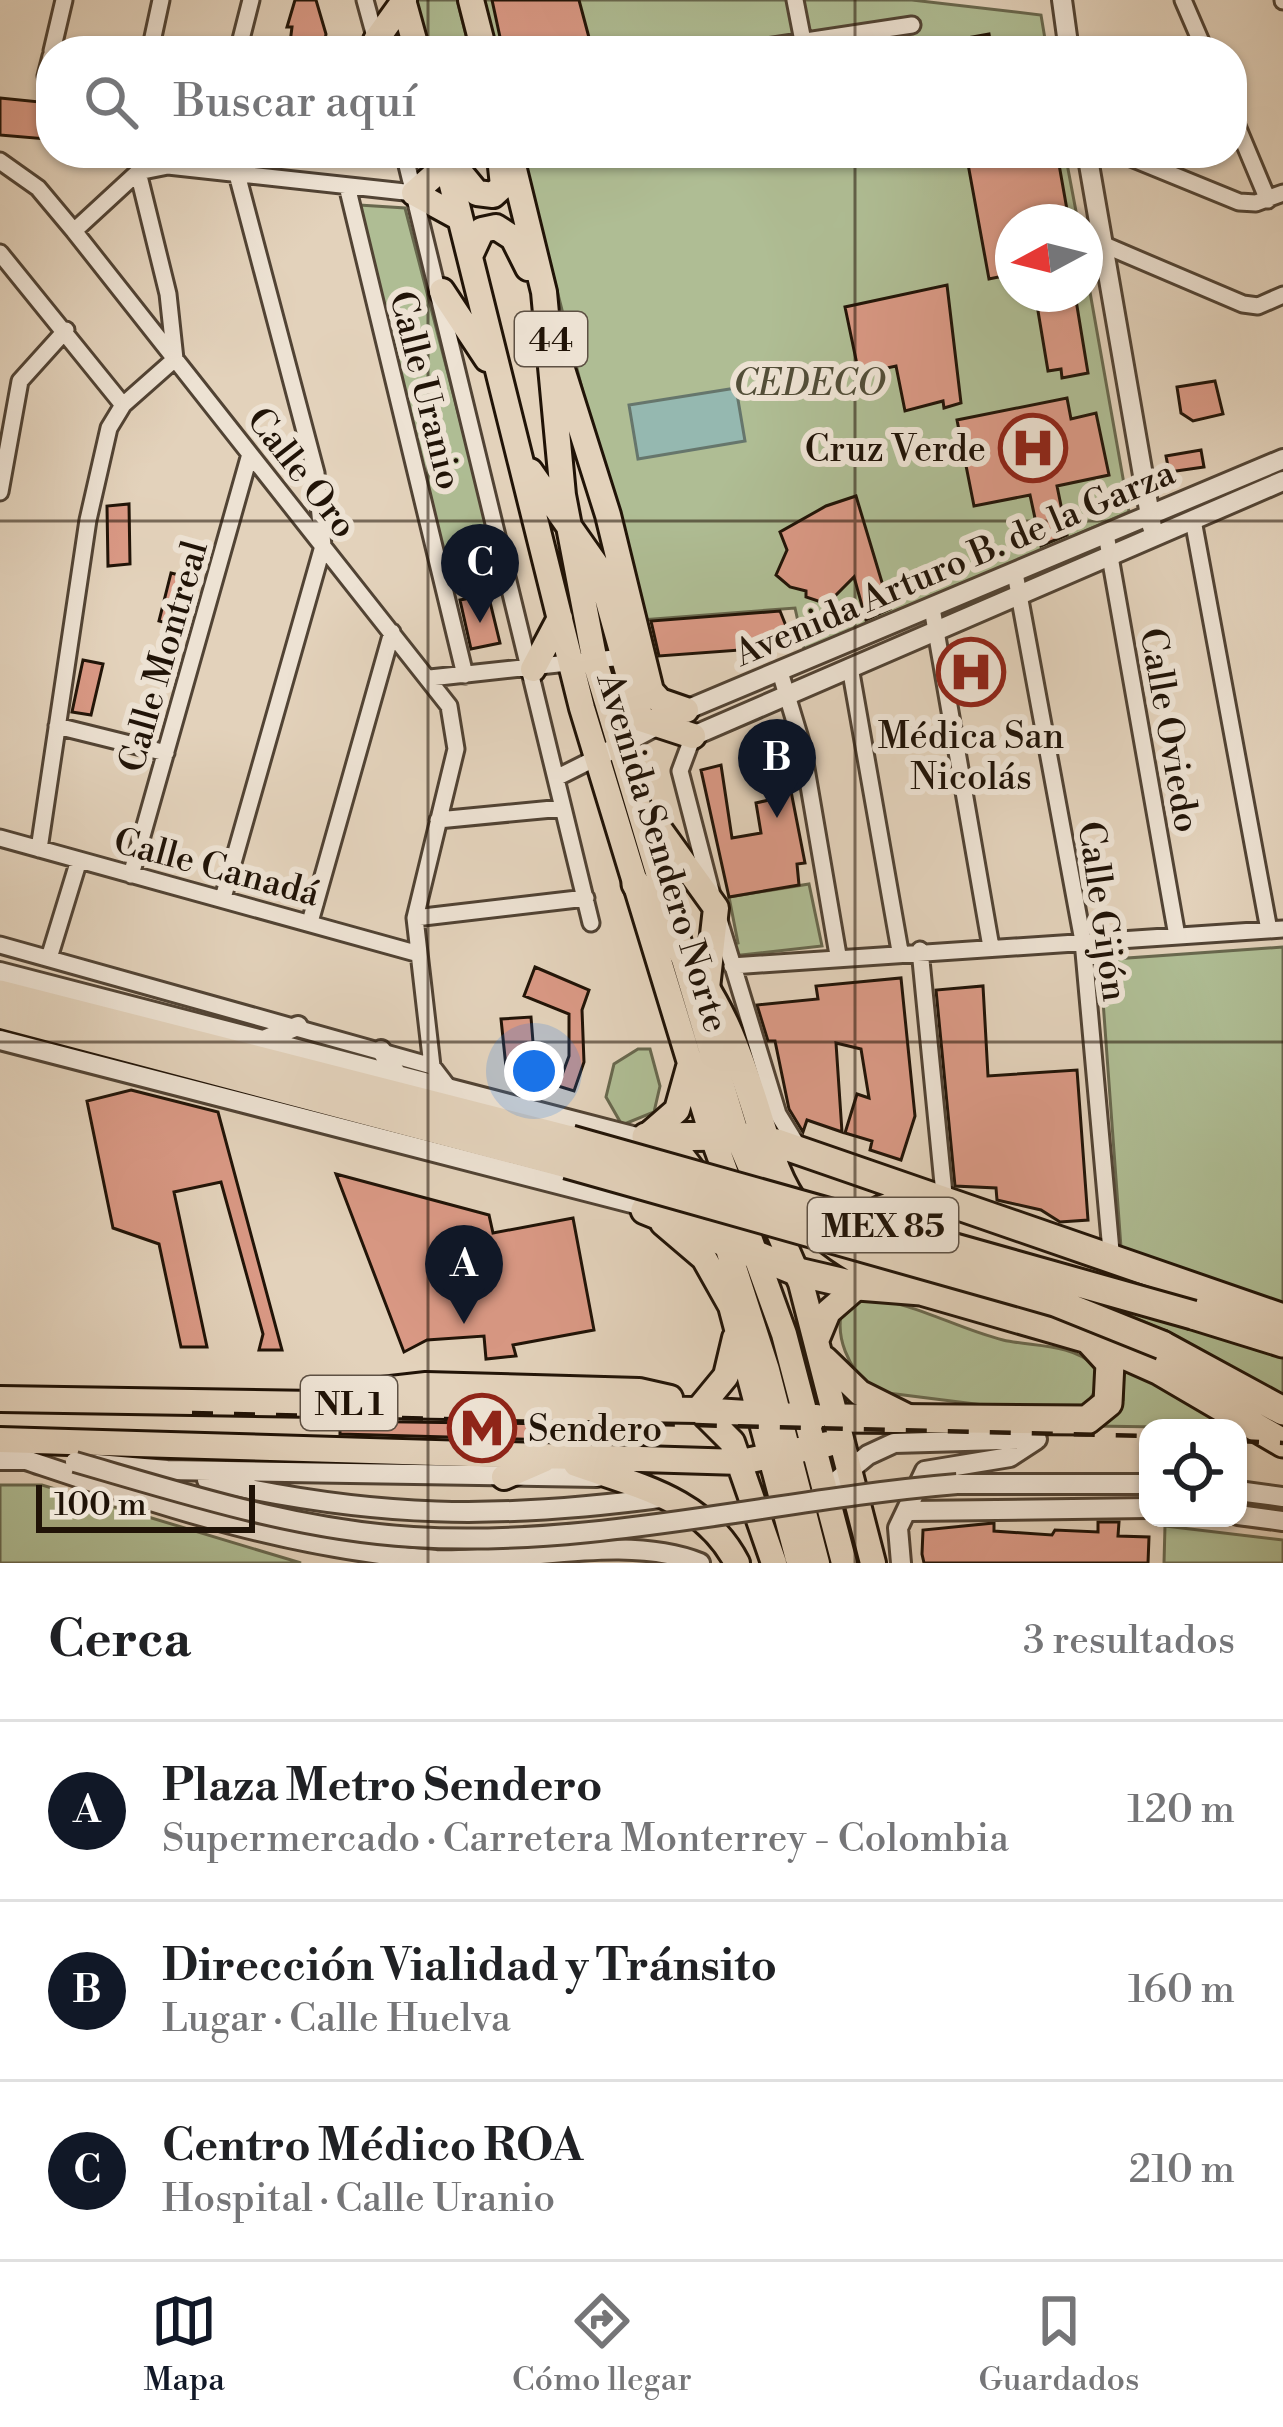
<!DOCTYPE html>
<html lang="es">
<meta charset="utf-8">
<style>
body{margin:0;font-family:"Libre Bodoni",serif;background:#f2f2f2;color:#202124}
.controls{position:absolute;right:36px;bottom:36px;display:grid;overflow:hidden;border-radius:24px;box-shadow:0 3px 9px #0004}
.controls button{width:108px;height:108px;display:grid;place-items:center;padding:0;border:0;border-bottom:3px solid #e0e0e0;background:#fff;color:#202124;font:60px sans-serif}
.compass{position:absolute;left:995px;top:204px;width:108px;height:108px;border-radius:50%;background:#fff;box-shadow:0 3px 9px #0004;rotate:263deg}
.scale{position:absolute;left:36px;bottom:30px;width:219px;box-sizing:border-box;padding-left:12px;border:6px solid #201307;border-top:0;font-size:33px;line-height:42px;white-space:nowrap;color:#201307;-webkit-text-stroke:9px #ede2d3;paint-order:stroke}
.you{position:absolute;left:534px;top:1071px;width:42px;height:42px;margin:-30px;border:9px solid #fff;border-radius:50%;background:#1a73e8;box-shadow:0 0 0 18px #1a73e833}
.badge{display:grid;place-items:center;width:78px;height:78px;border-radius:50%;background:#111827;color:#fff;font-size:39px;font-weight:700}
.pin{position:absolute;translate:-50% -99px;filter:drop-shadow(0 3px 6px #0008)}
.pin::after{content:'';position:absolute;top:63px;width:42px;height:36px;background:inherit;clip-path:polygon(0 0,100% 0,50% 100%)}
.list{margin:0;padding:0;list-style:none}
h2{display:flex;justify-content:space-between;align-items:center;height:156px;margin:0;padding:0 48px;font-size:51px}
h2 small{font-size:39px;font-weight:400;color:#757577}
.list li{display:grid;grid-template-columns:78px 1fr auto;gap:36px;align-items:center;box-sizing:border-box;height:180px;padding:0 48px;border-top:3px solid #e0e0e0}
.list b{display:block;font-size:45px;white-space:nowrap}
.list p{margin:0;font-size:39px;white-space:nowrap;color:#757577}
.list em{font-size:39px;font-style:normal;color:#757577}
.icon{flex:none;width:66px;height:66px;fill:none;stroke:currentColor;stroke-width:2;stroke-linecap:round;stroke-linejoin:round}
.map{position:relative;flex:none;width:1283px;height:1563px;overflow:hidden}
.search{position:absolute;background:#fff;box-shadow:0 3px 9px #0004;left:36px;right:36px;top:36px;height:132px;display:flex;align-items:center;gap:30px;box-sizing:border-box;padding:0 42px;border-radius:48px;color:#757577;font-size:45px}
.sheet{height:696px;background:#fff}
nav{display:flex;justify-content:space-around;align-items:center;box-sizing:border-box;height:168px;border-top:3px solid #e0e0e0;background:#fff;font-size:33px;color:#757577}
nav a{display:grid;justify-items:center;gap:6px}
nav .on{color:#111827}
.map>svg:first-child{display:block}
.green{fill:#afbd94;stroke:#68684e;stroke-width:3}
.water{fill:#95b8b0;stroke:#66766c;stroke-width:3}
.building{fill:#da9985;stroke:#201307;stroke-width:3}
.lines{fill:none;stroke-linecap:round;stroke-linejoin:round}
.minor-casing{stroke:#514334;stroke-width:21}
.tertiary-casing{stroke:#514334;stroke-width:24}
.primary-casing{stroke:#201307;stroke-width:30}
.trunk-casing{stroke:#201307;stroke-width:33}
.minor{stroke:#ede2d3;stroke-width:15}
.tertiary{stroke:#ede2d3;stroke-width:18}
.primary{stroke:#e3d2bb;stroke-width:24}
.trunk{stroke:#e3d2bb;stroke-width:27}
.rail{stroke:#201307;stroke-width:4.5;stroke-dasharray:21 21;stroke-linecap:butt}
.tertiary-bridge-casing{stroke:#514334;stroke-width:24;stroke-linecap:butt}
.trunk-bridge-casing{stroke:#201307;stroke-width:33;stroke-linecap:butt}
.tertiary-bridge{stroke:#ede2d3;stroke-width:18}
.trunk-bridge{stroke:#e3d2bb;stroke-width:27}
.grid{fill:none;stroke:#201307;stroke-width:3;stroke-opacity:0.55}
.labels{text-anchor:middle;stroke-width:12;stroke-linejoin:round;paint-order:stroke}
.shield{fill:#ede2d3;stroke:#5e5144;stroke-width:3}
.shield-label{font-size:33px;font-weight:bold;fill:#201307}
.park-label{font-size:36px;font-style:italic;fill:#524e38;stroke:#ede2d3}
.street-label{font-size:36px;fill:#201307;stroke:#ede2d3}
.poi-label{font-size:36px;fill:#201307;stroke:#ede2d3;text-anchor:end}
</style>
<div class="map">
<svg width="1283" height="1563" viewBox="0 0 1283 1563">
<rect width="100%" height="100%" fill="#e3d2bb"/>
<filter id="stains"><feTurbulence type="fractalNoise" baseFrequency=".00167" numOctaves="4"/><feColorMatrix values="0 0 0 0 .2 0 0 0 0 .09 0 0 0 0 .02 0 0 0 .5 -.17"/></filter>
<radialGradient id="worn" r=".72"><stop offset=".6" stop-color="#630" stop-opacity="0"/><stop offset="1" stop-color="#630" stop-opacity=".3"/></radialGradient>
<path class="green" d="M 409,0 L 457,0 L 470,51 L 422,51 Z
M 484,0 L 912,0 L 1041,15 L 1047,51 L 496,51 Z
M 522,153 L 1065,153 L 1078,222 L 1013,222 L 1013,294 L 1085,294 L 1085,264 L 1129,512 L 805,653 L 795,608 L 641,620 Z
M 359,205 L 405,208 L 491,539 L 442,551 Z
M 809,884 L 822,946 L 732,956 L 727,946 L 738,943 L 729,897 Z
M 1283,947 L 1283,1307 L 1122,1261 L 1100,960 Z
M 638,1049 L 650,1049 L 660,1086 L 654,1112 L 622,1125 L 606,1097 L 614,1064 Z
M 1053,1281 L 1283,1352 L 1283,1396 L 1174,1335 Z
M 865,1298 C 914,1302 955,1328 1003,1340 C 1033,1347 1071,1343 1095,1366 C 1101,1382 1094,1398 1081,1409 L 999,1407 L 872,1391 C 850,1369 832,1336 844,1305 Z
M 1123,1366 L 1198,1403 L 1229,1428 L 1094,1426 L 1123,1400 Z
M 0,1485 L 42,1485 L 301,1563 L 0,1563 Z
M 1165,1526 L 1283,1540 L 1283,1563 L 1164,1563 Z"/>
<path class="water" d="M 736,388 L 745,441 L 638,459 L 629,405 Z"/>
<path class="building" d="M 295,0 L 316,0 L 326,34 L 323,51 L 289,51 L 292,27 L 287,27 Z
M 492,0 L 579,0 L 591,45 L 569,51 L 503,51 Z
M 989,34 L 992,51 L 929,51 L 928,45 Z
M 0,98 L 50,103 L 46,139 L 0,135 Z
M 77,153 L 125,153 L 123,166 L 77,162 Z
M 966,153 L 1057,153 L 1069,221 L 1013,222 L 1013,274 L 989,279 Z
M 947,285 L 961,403 L 944,408 L 943,401 L 905,411 L 896,366 L 859,374 L 845,307 Z
M 1075,294 L 1088,373 L 1062,378 L 1061,369 L 1048,371 L 1036,299 Z
M 1215,381 L 1223,414 L 1193,421 L 1181,413 L 1177,387 Z
M 1067,398 L 1071,419 L 1096,413 L 1109,475 L 1057,486 L 1067,535 L 1041,546 L 1030,495 L 974,506 L 957,420 Z
M 1201,450 L 1204,467 L 1169,472 L 1166,456 Z
M 856,496 L 890,609 L 866,620 L 854,577 L 827,604 L 806,597 L 806,591 L 790,587 L 776,575 L 787,550 L 780,532 L 826,506 Z
M 129,504 L 130,564 L 108,566 L 107,506 Z
M 171,573 L 191,578 L 178,626 L 159,621 Z
M 481,596 L 490,602 L 500,643 L 471,649 L 460,600 Z
M 780,611 L 794,646 L 659,656 L 651,621 Z
M 983,644 L 991,693 L 960,699 L 951,650 Z
M 83,660 L 103,664 L 91,715 L 72,712 Z
M 721,765 L 732,838 L 761,833 L 756,803 L 773,799 L 771,784 L 789,781 L 805,863 L 797,864 L 799,885 L 729,897 L 701,770 Z
M 535,967 L 589,990 L 582,1010 L 584,1062 L 574,1091 L 558,1086 L 569,1056 L 569,1014 L 524,996 Z
M 901,978 L 915,1116 L 901,1160 L 870,1150 L 872,1141 L 845,1133 L 857,1094 L 869,1098 L 861,1049 L 836,1043 L 842,1132 L 807,1120 L 803,1132 L 789,1109 L 775,1041 L 768,1041 L 757,1005 L 818,999 L 816,986 Z
M 983,986 L 988,1076 L 1077,1070 L 1088,1220 L 1060,1222 L 1041,1210 L 997,1200 L 996,1188 L 955,1186 L 936,990 Z
M 531,1017 L 534,1055 L 524,1065 L 506,1067 L 501,1019 Z
M 131,1090 L 218,1112 L 282,1350 L 259,1350 L 263,1334 L 221,1182 L 174,1192 L 207,1347 L 181,1347 L 159,1244 L 113,1228 L 87,1101 Z
M 336,1174 L 489,1215 L 493,1233 L 573,1218 L 594,1330 L 513,1345 L 516,1356 L 486,1359 L 484,1336 L 427,1340 L 404,1352 Z
M 340,1421 L 623,1425 L 622,1442 L 340,1434 Z
M 1098,1522 L 1119,1522 L 1118,1536 L 1149,1537 L 1148,1563 L 924,1563 L 922,1554 L 923,1530 L 994,1523 L 994,1531 L 1052,1535 L 1055,1530 L 1098,1532 Z"/>
<g class="lines">
<g class="minor-casing">
<path id="minor" d="M 365,0 L 377,44
M 795,0 L 803,41
M 1183,0 L 1205,51
M 1283,0 L 1283,1
M 52,51 L 64,0
M 150,51 L 161,0
M 238,51 L 251,0
M 739,51 L 912,25
M 46,76 L 51,56
M 1232,114 L 1268,200
M 404,153 L 591,923
M 1119,153 L 1239,202 L 1256,203 L 1283,193
M 0,161 L 38,188 L 74,231 L 449,706 L 456,749 L 415,918 L 432,1066
M 348,190 L 465,675
M 74,231 L 138,172 L 168,166 L 414,193
M 1102,244 L 1243,304 L 1258,306 L 1283,295
M 0,253 L 123,405
M 0,492 L 20,381 L 66,330
M 1193,520 L 1269,930
M 1106,534 L 1177,936
M 1015,573 L 1083,941 L 1112,1262
M 932,608 L 991,947
M 850,667 L 900,951
M 780,672 L 802,745 L 838,955
M 430,678 L 623,657
M 57,726 L 166,753
M 693,736 L 680,771 L 711,891
M 556,778 L 598,757
M 438,820 L 563,808
M 0,838 L 419,954
M 39,849 L 88,520 L 109,428 L 123,405 L 175,359 L 168,294 L 138,172
M 131,875 L 250,454
M 223,898 L 323,546 L 316,473 L 238,178
M 415,918 L 586,898
M 719,920 L 778,1114 L 797,1145
M 310,922 L 392,632
M 0,945 L 432,1066 L 448,1087
M 920,950 L 945,1204
M 49,958 L 79,860
M 732,966 L 1283,929"/>
</g>
<g class="tertiary-casing">
<path id="tertiary" d="M 1062,0 L 1069,51
M 1087,153 L 1152,527
M 693,736 L 1283,481
M 598,757 L 686,710 L 1283,459
M 0,972 L 652,1141
M 0,1040 L 651,1208
M 263,1040 L 298,1026
M 381,1050 L 398,1076
M 0,1460 L 26,1460 C 167,1507 285,1548 436,1560 C 520,1563 624,1533 700,1563
M 97,1464 L 167,1470 L 597,1477
M 207,1480 C 375,1518 497,1520 667,1497
M 957,1484 L 1148,1484
M 1238,1491 L 1283,1497
M 817,1497 L 868,1455 L 894,1443 L 1037,1439
M 910,1511 L 1148,1508
M 1238,1515 L 1283,1521
M 901,1563 L 898,1528 L 925,1471 L 1010,1457 L 1036,1440"/>
</g>
<g class="primary-casing">
<path id="primary" d="M 403,0 L 417,51
M 471,0 L 484,51
M 376,40 L 404,1
M 444,153 L 582,708 L 712,1135 L 784,1334 L 844,1563
M 510,153 L 544,292 L 563,495 L 595,662 L 737,1136 L 801,1283 L 873,1563
M 450,160 L 477,193 L 493,195 L 503,186 L 500,157
M 447,164 L 414,193 L 458,217
M 470,256 L 482,230 L 496,227 L 513,238 L 528,268
M 442,291 L 487,359
M 562,369 L 608,515 L 651,691 L 660,701 L 686,710
M 530,471 L 599,569 L 641,719 L 693,736
M 533,669 L 560,618
M 652,819 L 716,908 L 706,997
M 646,1137 L 677,1110 L 689,1067
M 649,1138 L 678,1151 L 710,1193 L 767,1370 L 817,1563
M 663,1223 L 704,1258 L 731,1306 L 799,1563
M 816,1341 L 828,1312 L 858,1286
M 825,1359 L 860,1393 L 908,1417
M 382,1390 L 426,1385 L 639,1391 L 670,1398
M 0,1399 L 698,1410 L 816,1417
M 698,1410 L 726,1376 L 735,1338
M 702,1412 L 732,1442 L 774,1563
M 0,1440 L 741,1462 L 828,1444
M 576,1464 C 638,1486 704,1499 737,1563
M 504,1477 L 543,1460"/>
</g>
<g class="trunk-casing">
<path id="trunk" d="M 636,884 C 667,932 707,982 729,1034 C 785,1167 755,1215 906,1285
M 0,994 L 571,1140
M 0,1014 L 567,1164
M 646,1137 L 737,1136 L 777,1143 L 1283,1318
M 645,1210 L 798,1272 L 858,1286 L 921,1291 L 1088,1339 L 1110,1363 L 1108,1403 L 1087,1420 L 836,1418
M 862,1244 C 863,1205 894,1205 925,1202
M 1193,1315 L 1283,1343
M 1097,1343 L 1160,1371 L 1283,1443
M 1162,1345 L 1283,1411"/>
</g>
<use href="#minor" class="minor"/>
<use href="#tertiary" class="tertiary"/>
<use href="#primary" class="primary"/>
<use href="#trunk" class="trunk"/>
<path class="rail" d="M 192,1413 L 1148,1436
M 1238,1441 L 1283,1443"/>
<g class="tertiary-bridge-casing">
<path id="tertiary-bridge" d="M 75,1462 C 186,1494 296,1530 413,1537 C 595,1548 776,1499 957,1484"/>
</g>
<g class="trunk-bridge-casing">
<path id="trunk-bridge" d="M 571,1140 L 1193,1315
M 567,1164 L 1055,1302 L 1162,1345"/>
</g>
<use href="#tertiary-bridge" class="tertiary-bridge"/>
<use href="#trunk-bridge" class="trunk-bridge"/>
</g>
<path class="grid" d="M 428,0 L 428,51M 855,0 L 855,51M 428,153 L 428,1563M 855,153 L 855,1563M 0,521 L 1283,521M 0,1042 L 1283,1042"/>
<defs>
<g id="hospital-ring" transform="scale(3.45)"><circle r="9.5" fill="#ede2d3" stroke="#8f2418" stroke-width="1.5"/><path d="M-5-5h3v3.5h4V-5h3V5h-3V1.5h-4V5h-3Z" fill="#8f2418"/></g>
<g id="metro-ring" transform="scale(3.45)"><circle r="9.5" fill="#ede2d3" stroke="#8f2418" stroke-width="1.5"/><path d="M-5.5 5V-5H-3L0 0L3-5H5.5V5H3V-.5L0 4L-3-.5V5Z" fill="#8f2418"/></g>
</defs>
<g fill-rule="evenodd">
<use href="#hospital-ring" x="1033" y="448"/>
<use href="#hospital-ring" x="971" y="672"/>
<use href="#metro-ring" x="482" y="1428"/>
</g>
<g class="labels">
<g class="shield">
<rect x="515" y="312" width="72" height="54" rx="9"/>
<rect x="808" y="1198" width="150" height="54" rx="9"/>
<rect x="301" y="1376" width="96" height="54" rx="9"/>
</g>
<g class="shield-label">
<text x="551" y="351">44</text>
<text x="883" y="1237">MEX 85</text>
<text x="349" y="1415">NL 1</text>
</g>
<g class="park-label">
<text x="809" y="395">CEDECO</text>
</g>
<g class="street-label">
<text transform="translate(427 390) rotate(76)" y="13">Calle Uranio</text>
<text transform="translate(303 472) rotate(52)" y="13">Calle Oro</text>
<text transform="translate(954 562) rotate(-23)" y="13">Avenida Arturo B. de la Garza</text>
<text transform="translate(162 656) rotate(-74)" y="13">Calle Montreal</text>
<text transform="translate(1171 730) rotate(80)" y="13">Calle Oviedo</text>
<text transform="translate(664 852) rotate(73)" y="13">Avenida Sendero Norte</text>
<text transform="translate(217 866) rotate(15)" y="13">Calle Canadá</text>
<text transform="translate(1104 911) rotate(82)" y="13">Calle Gijón</text>
</g>
<g class="poi-label">
<text x="986" y="461">Cruz Verde</text>
<text x="971" y="748" text-anchor="middle">Médica San<tspan x="971" dy="41">Nicolás</tspan></text>
<text x="528" y="1441" text-anchor="start">Sendero</text>
</g>
</g>
<rect width="100%" height="100%" filter="url(#stains)"/>
<rect width="100%" height="100%" fill="url(#worn)"/>
</svg>
<div class="controls">
<button><svg class="icon" aria-label="locate" viewBox="0 0 24 24"><circle cx="12" cy="12" r="6"/><path d="M12 2v4M12 18v4M2 12h4M18 12h4"/></svg></button>
</div>
<svg class="compass" viewBox="-18 -18 36 36"><path d="M0-13l5 13h-10z" fill="#e53935"/><path d="M0 13l5-13h-10z" fill="#757577"/></svg>
<div class="scale">100 m</div>
<div class="you"></div>
<div class="pin badge" style="left:464px;top:1324px">A</div>
<div class="pin badge" style="left:777px;top:818px">B</div>
<div class="pin badge" style="left:480px;top:623px">C</div>
<div class="search"><svg class="icon" aria-label="search" viewBox="0 0 24 24"><circle cx="10" cy="10" r="6"/><path d="M15 15l6 6"/></svg>Buscar aquí</div>
</div>
<section class="sheet">
<h2>Cerca<small>3 resultados</small></h2>
<ul class="list">
<li><span class="badge">A</span><div><b>Plaza Metro Sendero</b><p>Supermercado · Carretera Monterrey - Colombia</p></div><em>120 m</em></li>
<li><span class="badge">B</span><div><b>Dirección Vialidad y Tránsito</b><p>Lugar · Calle Huelva</p></div><em>160 m</em></li>
<li><span class="badge">C</span><div><b>Centro Médico ROA</b><p>Hospital · Calle Uranio</p></div><em>210 m</em></li>
</ul>
</section>
<nav>
<a class="on"><svg class="icon" aria-label="map" viewBox="0 0 24 24"><path d="M3 6l6-2 6 2 6-2v14l-6 2-6-2-6 2zM9 4v14M15 6v14"/></svg>Mapa</a>
<a><svg class="icon" aria-label="directions" viewBox="0 0 24 24"><path d="M12 3l9 9-9 9-9-9zM9 14v-3h6M13 9l2 2-2 2"/></svg>Cómo llegar</a>
<a><svg class="icon" aria-label="saved" viewBox="0 0 24 24"><path d="M7 4h10v16l-5-4-5 4z"/></svg>Guardados</a>
</nav>
